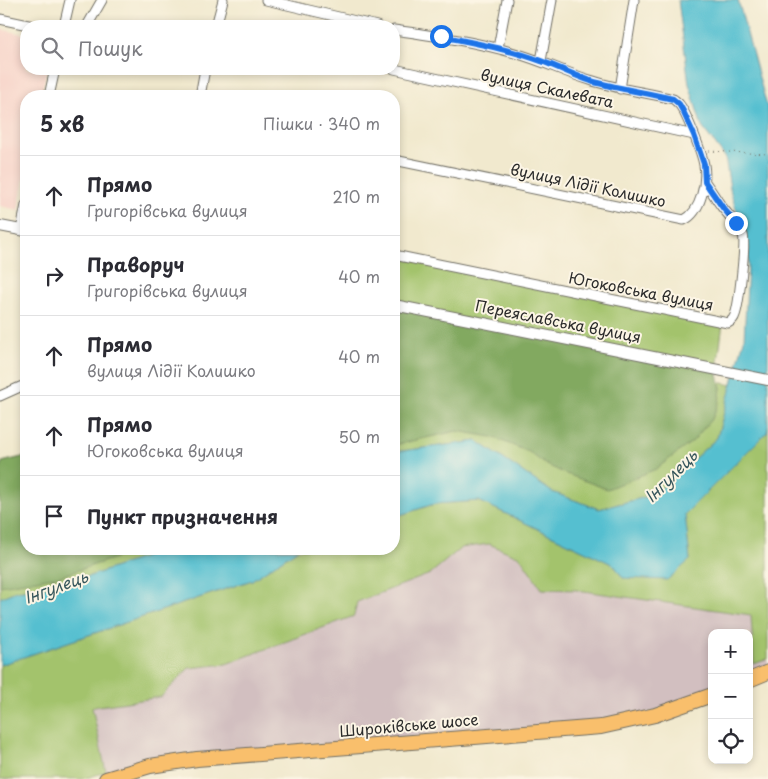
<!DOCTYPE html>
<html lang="uk">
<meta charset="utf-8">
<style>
body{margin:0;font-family:"Playpen Sans",sans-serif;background:#f7f7f7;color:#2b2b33}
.controls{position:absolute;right:15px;bottom:15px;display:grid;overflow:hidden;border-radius:10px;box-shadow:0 2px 8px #0003}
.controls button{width:45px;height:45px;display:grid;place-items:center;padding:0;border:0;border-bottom:1px solid #e1e1e2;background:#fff;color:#2b2b33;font:25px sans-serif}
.stop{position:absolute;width:15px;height:15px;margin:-11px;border:4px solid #1a73e8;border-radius:50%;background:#fff}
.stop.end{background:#1a73e8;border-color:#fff;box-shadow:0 1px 5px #0008}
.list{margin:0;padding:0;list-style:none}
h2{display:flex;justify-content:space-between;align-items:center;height:65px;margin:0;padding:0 20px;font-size:21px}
h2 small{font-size:16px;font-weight:400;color:#7c7c81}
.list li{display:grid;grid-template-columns:32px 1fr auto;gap:15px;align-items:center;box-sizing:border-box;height:80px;padding:0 20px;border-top:1px solid #e1e1e2}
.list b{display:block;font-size:19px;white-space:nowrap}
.list p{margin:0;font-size:16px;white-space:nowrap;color:#7c7c81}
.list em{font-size:16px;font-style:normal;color:#7c7c81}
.icon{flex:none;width:28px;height:28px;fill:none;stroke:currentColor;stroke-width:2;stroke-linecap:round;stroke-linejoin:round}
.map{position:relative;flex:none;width:768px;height:779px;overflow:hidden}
.search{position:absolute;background:#fff;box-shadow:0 2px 8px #0003;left:20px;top:20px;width:380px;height:55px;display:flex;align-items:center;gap:12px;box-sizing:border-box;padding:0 18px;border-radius:20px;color:#7c7c81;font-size:19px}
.panel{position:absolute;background:#fff;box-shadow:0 2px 8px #0003;left:20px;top:90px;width:380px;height:465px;border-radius:20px}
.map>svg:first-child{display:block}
.built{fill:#f7d1c7}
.industrial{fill:#d2bfc0}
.green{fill:#a3c36c;stroke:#67774c}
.forest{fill:#82a960;stroke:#566a46}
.water{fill:#55bfd0;stroke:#40757e}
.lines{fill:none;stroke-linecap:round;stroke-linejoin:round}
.minor-casing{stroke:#706e64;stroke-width:11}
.tertiary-casing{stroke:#706e64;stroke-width:12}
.primary-casing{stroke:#706e64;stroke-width:16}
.path{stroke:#706e64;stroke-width:1;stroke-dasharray:1 4;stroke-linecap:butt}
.minor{stroke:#fff;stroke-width:9}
.tertiary{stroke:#fff;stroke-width:10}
.primary{stroke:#f9bf6c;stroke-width:14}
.route{stroke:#1a73e8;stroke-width:6}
.labels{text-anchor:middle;stroke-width:4;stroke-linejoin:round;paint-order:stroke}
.street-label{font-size:15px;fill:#2b2b2b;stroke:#fcf5e5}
.water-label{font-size:16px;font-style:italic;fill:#38575d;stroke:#fcf5e5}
</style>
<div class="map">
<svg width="768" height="779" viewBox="0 0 768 779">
<rect width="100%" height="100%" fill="#fcf5e5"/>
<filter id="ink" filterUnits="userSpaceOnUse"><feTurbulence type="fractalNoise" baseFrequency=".02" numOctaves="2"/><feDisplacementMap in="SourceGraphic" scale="10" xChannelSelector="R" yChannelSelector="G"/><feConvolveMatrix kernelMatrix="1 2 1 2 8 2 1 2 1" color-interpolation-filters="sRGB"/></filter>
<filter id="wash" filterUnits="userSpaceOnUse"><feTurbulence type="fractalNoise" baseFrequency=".0096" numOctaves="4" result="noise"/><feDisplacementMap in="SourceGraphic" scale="20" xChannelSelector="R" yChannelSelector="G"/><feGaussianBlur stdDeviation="1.12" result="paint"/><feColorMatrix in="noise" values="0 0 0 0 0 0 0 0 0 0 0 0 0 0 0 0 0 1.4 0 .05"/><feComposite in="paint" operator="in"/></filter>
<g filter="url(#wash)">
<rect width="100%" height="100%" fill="#f1e9ce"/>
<path class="built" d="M 0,29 L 26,35 L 26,69 L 47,69 L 41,96 L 26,96 L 26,168 L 18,210 L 0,206 Z"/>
<path class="industrial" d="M 489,544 L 520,557 L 542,589 L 577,590 L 751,615 L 754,664 L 768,659 L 768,674 L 749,681 L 749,633 L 712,633 L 712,694 L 601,727 L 150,766 L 107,778 L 91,707 L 161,697 L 189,668 L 226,664 L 354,616 L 357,602 L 430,574 L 461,548 Z"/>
<path class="green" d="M 394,256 L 723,323 L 717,369 L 394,305 Z
M 394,313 L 732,385 L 717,438 L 654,495 L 599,509 L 552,492 L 477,441 L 394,452 Z
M 768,426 L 768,659 L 754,664 L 751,615 L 577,590 L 542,589 L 520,557 L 489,544 L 461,548 L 430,574 L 357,602 L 354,616 L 226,664 L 189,668 L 161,697 L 92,707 L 106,772 L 83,779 L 0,779 L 0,665 L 252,580 L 298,549 L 394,549 L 394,517 L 434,504 L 479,501 L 614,565 L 623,578 L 690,560 L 685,514 L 767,432 Z
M 26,456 L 26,549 L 168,549 L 64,585 L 16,591 L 0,598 L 0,474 L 2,462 Z"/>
<path class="forest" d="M 394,305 L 717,369 L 721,388 L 719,402 L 713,417 L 693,441 L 656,469 L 607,489 L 564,473 L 545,464 L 529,452 L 492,437 L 457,431 L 394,445 Z
M 26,456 L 26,549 L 142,549 L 61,576 L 0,586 L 0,474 L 2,462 Z"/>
<path class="water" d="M 678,0 L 738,0 L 768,110 L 768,426 L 767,432 L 685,514 L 690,560 L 667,580 L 623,578 L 614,565 L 479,501 L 434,504 L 394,517 L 394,452 L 477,441 L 552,492 L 599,509 L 654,495 L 717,438 L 744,340 L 749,248 L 731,194 L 725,157 L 702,127 L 689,84 Z
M 168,549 L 298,549 L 252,580 L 0,665 L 0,598 L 16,591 L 64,585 Z"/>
</g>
<g filter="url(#ink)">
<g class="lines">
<g class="minor-casing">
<path id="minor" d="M 266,0 L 377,26
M 0,19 L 33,26
M 64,26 L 70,0
M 87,26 L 102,0
M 216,26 L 223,0
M 394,30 C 436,36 478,42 518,54 C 543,61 566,73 590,80 C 617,89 645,92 673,99 C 675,100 677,102 679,104 C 686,112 702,153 704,165 C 707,182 701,212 684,220 L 394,160
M 498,48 L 507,0
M 541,61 L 552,0
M 394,69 L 694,135
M 620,89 L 634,0
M 49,96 L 55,69
M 200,96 L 205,69
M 21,230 L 26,205
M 394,255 L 728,323 C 732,321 734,319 735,315 C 739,305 746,243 743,235 C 738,224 729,216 722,207 C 716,199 711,190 705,182
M 0,396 L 20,387 L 26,385"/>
</g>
<g class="tertiary-casing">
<path id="tertiary" d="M 0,226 L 26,231
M 394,305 L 768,380"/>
</g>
<g class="primary-casing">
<path id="primary" d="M 749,680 L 768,672
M 106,779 L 150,766 L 197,759 L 601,727 L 655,715 L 712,695"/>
</g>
<path class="path" d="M 709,151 L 768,154"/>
<use href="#minor" class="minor"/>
<use href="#tertiary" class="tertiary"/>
<use href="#primary" class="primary"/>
</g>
</g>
<g class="lines" filter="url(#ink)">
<path class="route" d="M 441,36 C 474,43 509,49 541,61 C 558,67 573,75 591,81 C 618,89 645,92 673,99 L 679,104 L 683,111 L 694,135 L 704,164 L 705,182 L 723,208 L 736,223"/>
</g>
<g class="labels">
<g class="street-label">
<text transform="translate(547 89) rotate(12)" y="5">вулиця Скалевата</text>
<text transform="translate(588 186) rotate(12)" y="5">вулиця Лідії Колишко</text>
<text transform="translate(641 292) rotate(11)" y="5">Югоковська вулиця</text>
<text transform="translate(558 322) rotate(11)" y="5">Переяславська вулиця</text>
<text transform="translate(409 726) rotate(-5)" y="5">Широківське шосе</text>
</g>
<g class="water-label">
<text transform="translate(671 476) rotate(-45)" y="6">Інгулець</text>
<text transform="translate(56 587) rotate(-20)" y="6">Інгулець</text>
</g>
</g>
</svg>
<div class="controls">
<button>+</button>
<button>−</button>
<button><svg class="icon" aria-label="locate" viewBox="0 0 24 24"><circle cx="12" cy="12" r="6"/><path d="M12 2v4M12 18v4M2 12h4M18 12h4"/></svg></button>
</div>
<div class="stop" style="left:441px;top:36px"></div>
<div class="stop end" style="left:736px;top:223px"></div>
<div class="search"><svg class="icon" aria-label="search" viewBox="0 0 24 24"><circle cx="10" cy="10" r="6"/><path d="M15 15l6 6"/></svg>Пошук</div>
<section class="panel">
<h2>5 хв<small>Пішки · 340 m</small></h2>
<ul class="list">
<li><svg class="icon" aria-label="ahead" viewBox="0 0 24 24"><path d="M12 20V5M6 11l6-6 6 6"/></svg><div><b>Прямо</b><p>Григорівська вулиця</p></div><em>210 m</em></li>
<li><svg class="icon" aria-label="right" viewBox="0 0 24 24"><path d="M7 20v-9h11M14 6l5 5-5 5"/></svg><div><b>Праворуч</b><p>Григорівська вулиця</p></div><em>40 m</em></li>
<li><svg class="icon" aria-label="ahead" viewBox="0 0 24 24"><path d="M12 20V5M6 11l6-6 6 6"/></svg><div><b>Прямо</b><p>вулиця Лідії Колишко</p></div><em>40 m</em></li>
<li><svg class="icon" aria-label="ahead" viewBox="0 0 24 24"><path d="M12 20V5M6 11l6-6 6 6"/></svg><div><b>Прямо</b><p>Югоковська вулиця</p></div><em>50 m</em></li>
<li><svg class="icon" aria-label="arrive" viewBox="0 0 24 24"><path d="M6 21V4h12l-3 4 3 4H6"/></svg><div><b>Пункт призначення</b></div></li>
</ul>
</section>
</div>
